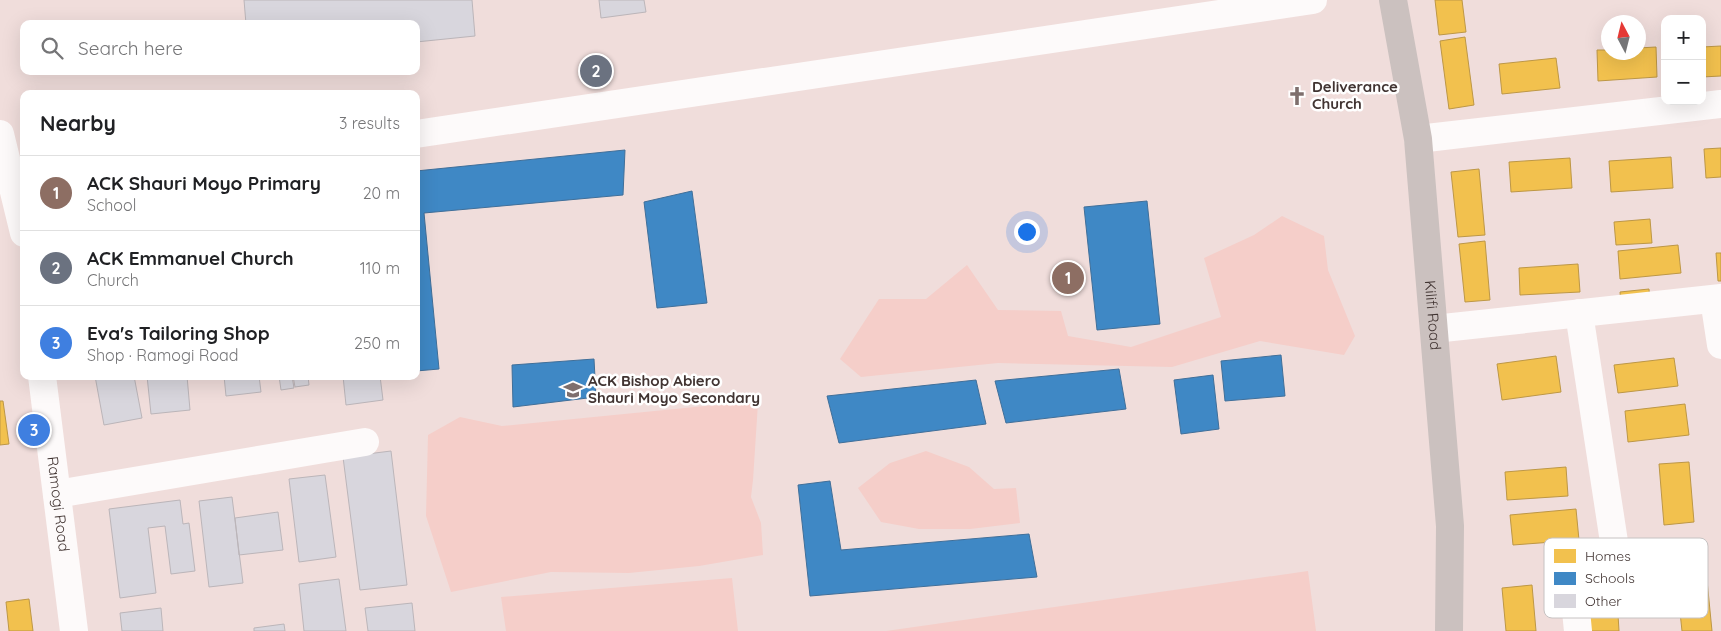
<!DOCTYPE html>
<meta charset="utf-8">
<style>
body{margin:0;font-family:Quicksand,sans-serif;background:#f2f2f2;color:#202124}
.controls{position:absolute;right:15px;top:15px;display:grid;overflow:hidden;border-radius:10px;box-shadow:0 5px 20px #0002}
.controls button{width:45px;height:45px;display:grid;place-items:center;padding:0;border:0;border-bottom:1px solid #e0e0e0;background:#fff;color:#202124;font:25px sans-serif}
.compass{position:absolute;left:1601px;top:15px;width:45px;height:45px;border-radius:50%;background:#fff;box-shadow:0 5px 20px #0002;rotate:353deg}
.you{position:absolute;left:1026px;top:231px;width:18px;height:18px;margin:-12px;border:4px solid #fff;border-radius:50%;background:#1a73e8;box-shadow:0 0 0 8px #1a73e833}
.badge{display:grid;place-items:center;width:32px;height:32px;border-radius:50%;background:#7e6f6d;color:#fff;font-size:16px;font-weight:700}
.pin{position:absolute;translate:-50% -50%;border:2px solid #fff;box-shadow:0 1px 5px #0006}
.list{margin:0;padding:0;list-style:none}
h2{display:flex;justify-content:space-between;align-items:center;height:65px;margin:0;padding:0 20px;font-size:21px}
h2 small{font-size:16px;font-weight:400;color:#757577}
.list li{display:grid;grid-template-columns:32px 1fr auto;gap:15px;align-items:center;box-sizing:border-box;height:75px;padding:0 20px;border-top:1px solid #e0e0e0}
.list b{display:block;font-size:19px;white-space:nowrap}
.list p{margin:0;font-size:16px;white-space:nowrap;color:#757577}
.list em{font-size:16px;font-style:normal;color:#757577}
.icon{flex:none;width:28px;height:28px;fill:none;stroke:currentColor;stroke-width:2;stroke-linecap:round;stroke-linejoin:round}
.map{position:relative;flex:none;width:1721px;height:631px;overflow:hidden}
.search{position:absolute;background:#fff;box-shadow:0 5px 20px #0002;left:20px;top:20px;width:400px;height:55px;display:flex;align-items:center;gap:12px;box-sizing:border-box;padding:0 18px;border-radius:10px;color:#757577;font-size:19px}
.panel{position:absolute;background:#fff;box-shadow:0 5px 20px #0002;left:20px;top:90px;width:400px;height:290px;border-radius:10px}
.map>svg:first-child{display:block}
.green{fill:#f5cec9}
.homes{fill:#f2c14e;stroke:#bd9746}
.schools{fill:#3f88c5;stroke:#406f99}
.building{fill:#d8d6dd;stroke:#bbb5b9}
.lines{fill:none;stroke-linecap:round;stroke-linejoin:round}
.minor{stroke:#fdfafa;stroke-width:28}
.major{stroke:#cbc1bf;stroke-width:28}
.labels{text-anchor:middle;stroke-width:5;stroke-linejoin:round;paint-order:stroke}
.poi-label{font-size:15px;font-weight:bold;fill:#413432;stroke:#fff;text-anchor:start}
.street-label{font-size:15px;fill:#413432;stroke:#fff}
.key{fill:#fff;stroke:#c6c2c2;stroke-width:1}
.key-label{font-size:14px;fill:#413432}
</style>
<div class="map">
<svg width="1721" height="631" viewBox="0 0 1721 631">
<rect width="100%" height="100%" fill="#f0dddb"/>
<path class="green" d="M 1282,216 L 1324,236 L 1328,270 L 1355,336 L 1344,355 L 1260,341 L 1172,367 L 998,363 L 861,377 L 840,359 L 879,299 L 926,299 L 967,265 L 998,310 L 1061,311 L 1068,336 L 1131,347 L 1221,317 L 1204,258 L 1254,235 Z
M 758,403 L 753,480 L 751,497 L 761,523 L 763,555 L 699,566 L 629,573 L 551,572 L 451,592 L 426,516 L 428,435 L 460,417 L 502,426 L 705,406 Z
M 926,451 L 969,467 L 994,489 L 1016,488 L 1020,523 L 970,529 L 919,529 L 881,522 L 858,488 L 890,463 Z
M 1308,571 L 1316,631 L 886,631 Z
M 732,578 L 738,631 L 506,631 L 501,597 Z"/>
<path class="homes" d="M 1435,0 L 1462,0 L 1466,32 L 1439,35 Z
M 1465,37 L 1474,105 L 1449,109 L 1440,41 Z
M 1721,46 L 1721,76 L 1702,77 L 1702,47 Z
M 1656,47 L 1657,77 L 1598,81 L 1597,50 L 1608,50 L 1608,52 L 1638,52 L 1638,48 Z
M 1556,58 L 1560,88 L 1502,94 L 1499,64 Z
M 1721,148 L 1721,177 L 1706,178 L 1704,149 Z
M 1671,157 L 1673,188 L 1611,192 L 1609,161 Z
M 1570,158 L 1572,188 L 1511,192 L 1509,162 Z
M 1479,169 L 1485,235 L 1458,237 L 1451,172 Z
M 1650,219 L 1652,243 L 1616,245 L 1614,222 Z
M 1485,241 L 1490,300 L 1465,302 L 1459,244 Z
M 1678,245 L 1681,273 L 1620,279 L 1618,251 Z
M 1716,253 L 1721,253 L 1721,281 L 1718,281 Z
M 1578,264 L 1580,292 L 1520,295 L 1519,268 Z
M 1649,289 L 1650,303 L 1621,306 L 1620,292 Z
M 1556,356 L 1561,392 L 1502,400 L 1497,364 Z
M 1674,358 L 1678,386 L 1618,393 L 1614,365 Z
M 0,401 L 3,401 L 9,444 L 0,445 Z
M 1685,404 L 1689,435 L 1628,442 L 1625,411 Z
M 1689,462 L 1694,522 L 1664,525 L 1659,464 Z
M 1566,467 L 1568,496 L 1507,500 L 1505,472 Z
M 1576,509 L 1579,540 L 1513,545 L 1510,515 Z
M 1707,580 L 1712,631 L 1682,631 L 1677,584 Z
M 1532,585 L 1536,631 L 1506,631 L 1502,588 Z
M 1617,598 L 1619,631 L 1589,631 L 1587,600 Z
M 29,599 L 33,631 L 9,631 L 6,602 Z"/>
<path class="schools" d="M 625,150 L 623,195 L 424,213 L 439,369 L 416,371 L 416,171 Z
M 692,191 L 707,303 L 657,308 L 644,202 Z
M 1147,201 L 1160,324 L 1097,330 L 1084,207 Z
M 1281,355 L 1285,396 L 1225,401 L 1221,361 Z
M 594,359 L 596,397 L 513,407 L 512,365 Z
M 1119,369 L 1126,409 L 1006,423 L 995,381 Z
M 1213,375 L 1219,429 L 1181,434 L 1174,380 Z
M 976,380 L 986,424 L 839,443 L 827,396 Z
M 830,481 L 841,550 L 1029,534 L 1037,577 L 810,596 L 798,485 Z"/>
<path class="building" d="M 244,0 L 472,0 L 475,36 L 416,42 L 416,24 L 246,24 Z
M 599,0 L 644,0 L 646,12 L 601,18 Z
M 95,376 L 134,376 L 142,418 L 104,425 Z
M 147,376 L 187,376 L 190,410 L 151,414 Z
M 224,376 L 259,376 L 261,392 L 226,396 Z
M 279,376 L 292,376 L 294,388 L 281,390 Z
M 293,376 L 308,376 L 309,385 L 295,387 Z
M 343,376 L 380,376 L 383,400 L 346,405 Z
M 391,451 L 407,585 L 360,590 L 343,457 Z
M 325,475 L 336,557 L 299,562 L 289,479 Z
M 232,497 L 243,583 L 209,587 L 199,501 Z
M 180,500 L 183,524 L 189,523 L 195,571 L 171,574 L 165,526 L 148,528 L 156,593 L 120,598 L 109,509 Z
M 278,512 L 283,550 L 239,555 L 235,518 Z
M 339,579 L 346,631 L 304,631 L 299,584 Z
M 412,603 L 415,631 L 368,631 L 365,608 Z
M 161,608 L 163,631 L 122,631 L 120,613 Z
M 284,624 L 285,631 L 254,631 L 254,628 Z"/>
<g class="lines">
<g class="minor">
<path d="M 0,134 L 24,233"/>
<path d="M 416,134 L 1313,0"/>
<path d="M 1418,139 L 1721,104"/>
<path d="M 1714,299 L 1721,345"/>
<path d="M 1434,329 L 1721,298"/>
<path id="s1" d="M 42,376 L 74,631"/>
<path d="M 57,494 L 365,442"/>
<path d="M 1578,631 L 1572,570 L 1616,555 L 1579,313"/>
</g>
<path class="major" id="s2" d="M 1393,0 L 1418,139 L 1450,526 L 1449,631"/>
</g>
<defs>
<g id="church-bare" transform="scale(1.5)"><path d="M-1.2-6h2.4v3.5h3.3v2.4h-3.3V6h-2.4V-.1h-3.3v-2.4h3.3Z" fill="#7e6f6d" stroke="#fff" stroke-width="2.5" paint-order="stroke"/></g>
<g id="school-bare" transform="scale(1.5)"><path d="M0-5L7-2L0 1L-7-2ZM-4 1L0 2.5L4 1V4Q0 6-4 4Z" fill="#7e6f6d" stroke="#fff" stroke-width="2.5" paint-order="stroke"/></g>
</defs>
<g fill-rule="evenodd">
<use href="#church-bare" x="1297" y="96"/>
<use href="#school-bare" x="573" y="390"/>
</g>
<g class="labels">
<g class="poi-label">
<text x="1312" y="92">Deliverance<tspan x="1312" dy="17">Church</tspan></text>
<text x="588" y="386">ACK Bishop Abiero<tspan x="588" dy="17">Shauri Moyo Secondary</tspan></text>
</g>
<g class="street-label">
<text dy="5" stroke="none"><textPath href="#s2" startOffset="318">Kilifi Road</textPath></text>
<text dy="5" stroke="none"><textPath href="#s1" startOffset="129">Ramogi Road</textPath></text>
</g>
</g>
<rect x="1544" y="538" width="164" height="80" rx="8" class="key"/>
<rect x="1554" y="549" width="22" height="14" fill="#f2c14e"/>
<rect x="1554" y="572" width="22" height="13" fill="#3f88c5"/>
<rect x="1554" y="594" width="22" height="14" fill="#d8d6dd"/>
<g class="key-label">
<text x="1585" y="561">Homes</text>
<text x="1585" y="583">Schools</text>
<text x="1585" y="606">Other</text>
</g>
</svg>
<div class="controls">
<button>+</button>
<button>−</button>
</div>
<svg class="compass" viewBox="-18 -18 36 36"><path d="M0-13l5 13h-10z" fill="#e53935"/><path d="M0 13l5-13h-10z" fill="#757577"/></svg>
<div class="you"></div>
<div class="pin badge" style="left:1068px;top:278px;background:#8d6e63">1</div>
<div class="pin badge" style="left:596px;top:71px;background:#6b7280">2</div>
<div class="pin badge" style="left:34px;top:430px;background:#3f7fe0">3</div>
<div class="search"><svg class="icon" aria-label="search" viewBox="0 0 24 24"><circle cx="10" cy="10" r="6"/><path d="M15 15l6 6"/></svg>Search here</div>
<section class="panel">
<h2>Nearby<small>3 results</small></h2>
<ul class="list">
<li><span class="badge" style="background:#8d6e63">1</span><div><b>ACK Shauri Moyo Primary</b><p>School</p></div><em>20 m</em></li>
<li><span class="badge" style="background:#6b7280">2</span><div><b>ACK Emmanuel Church</b><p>Church</p></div><em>110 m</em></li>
<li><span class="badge" style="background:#3f7fe0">3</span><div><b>Eva's Tailoring Shop</b><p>Shop · Ramogi Road</p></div><em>250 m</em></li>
</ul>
</section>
</div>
